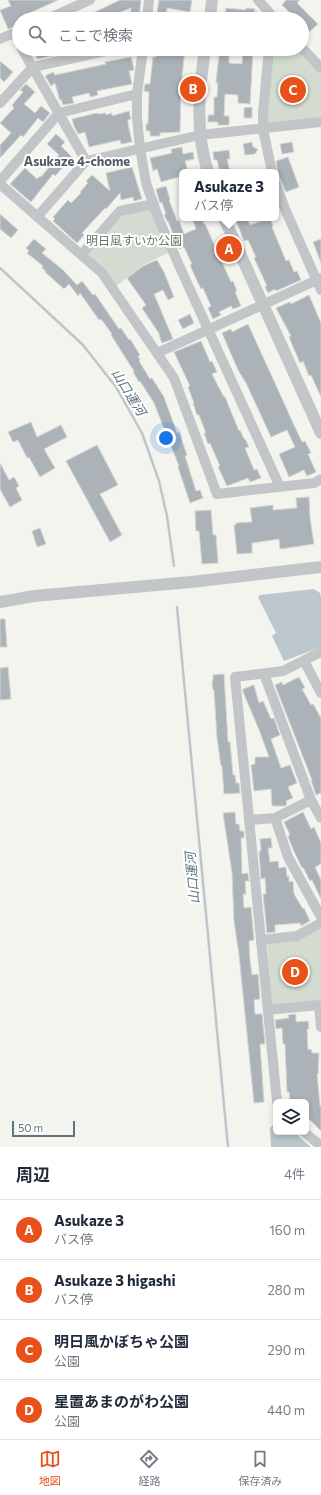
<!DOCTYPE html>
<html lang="ja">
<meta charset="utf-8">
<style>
body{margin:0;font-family:Commissioner,"Noto Sans JP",sans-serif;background:#f6f6f7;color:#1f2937}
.controls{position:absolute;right:12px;bottom:12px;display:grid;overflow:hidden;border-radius:6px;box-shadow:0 2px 6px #0003}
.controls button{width:36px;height:36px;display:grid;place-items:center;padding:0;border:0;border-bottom:1px solid #e0e1e3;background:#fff;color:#1f2937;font:20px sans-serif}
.scale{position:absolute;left:12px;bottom:10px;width:63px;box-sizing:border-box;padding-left:4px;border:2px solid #617281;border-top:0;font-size:11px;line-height:14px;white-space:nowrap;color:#617281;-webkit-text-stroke:3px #fff;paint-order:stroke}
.you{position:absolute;left:166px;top:438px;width:14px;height:14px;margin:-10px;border:3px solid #fff;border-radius:50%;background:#1a73e8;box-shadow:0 0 0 6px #1a73e833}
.badge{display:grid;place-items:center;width:26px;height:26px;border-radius:50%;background:#e8511a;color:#fff;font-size:13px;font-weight:700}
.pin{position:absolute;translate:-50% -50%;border:2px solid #fff;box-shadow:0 1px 4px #0006}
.popup{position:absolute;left:179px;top:169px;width:100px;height:52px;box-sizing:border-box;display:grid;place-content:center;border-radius:6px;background:#fff;filter:drop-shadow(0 1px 3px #0005);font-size:13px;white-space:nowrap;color:#747a83}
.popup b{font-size:15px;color:#1f2937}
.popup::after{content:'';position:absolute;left:50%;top:100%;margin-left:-8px;border:8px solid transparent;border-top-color:#fff}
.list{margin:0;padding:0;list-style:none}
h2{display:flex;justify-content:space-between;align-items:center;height:52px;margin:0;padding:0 16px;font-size:17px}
h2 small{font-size:13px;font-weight:400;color:#747a83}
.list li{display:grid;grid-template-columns:26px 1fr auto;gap:12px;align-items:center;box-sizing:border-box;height:60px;padding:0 16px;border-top:1px solid #e0e1e3}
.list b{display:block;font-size:15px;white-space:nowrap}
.list p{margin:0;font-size:13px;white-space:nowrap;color:#747a83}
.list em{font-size:13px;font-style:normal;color:#747a83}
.icon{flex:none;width:22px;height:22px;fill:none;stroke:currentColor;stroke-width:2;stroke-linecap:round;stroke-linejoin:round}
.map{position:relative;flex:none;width:321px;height:1147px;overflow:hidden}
.search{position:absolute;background:#fff;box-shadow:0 2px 6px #0003;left:12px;right:12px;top:12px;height:44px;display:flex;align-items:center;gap:10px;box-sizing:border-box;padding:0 14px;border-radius:22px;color:#747a83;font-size:15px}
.sheet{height:292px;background:#fff}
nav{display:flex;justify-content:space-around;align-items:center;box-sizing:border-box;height:56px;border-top:1px solid #e0e1e3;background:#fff;font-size:11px;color:#747a83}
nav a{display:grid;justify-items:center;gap:2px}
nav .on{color:#e8511a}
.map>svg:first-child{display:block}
.green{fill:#d4dbd0}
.water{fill:#bbc7cc}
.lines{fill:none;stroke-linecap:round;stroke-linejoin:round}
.stream{stroke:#bbc7cc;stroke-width:2.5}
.building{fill:#abb2b8;stroke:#d5d5d2}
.minor{stroke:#c3c6c9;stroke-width:10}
.tertiary{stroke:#c3c6c9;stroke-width:12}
.labels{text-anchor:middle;stroke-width:4;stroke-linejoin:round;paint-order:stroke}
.park-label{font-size:12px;fill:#657861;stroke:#fff}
.neighbourhood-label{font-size:13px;font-weight:bold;fill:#505c66;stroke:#fff}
.water-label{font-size:13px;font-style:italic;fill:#5d757f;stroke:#fff}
</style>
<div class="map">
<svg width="321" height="1147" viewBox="0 0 321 1147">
<rect width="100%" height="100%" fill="#f4f4ef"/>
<path class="green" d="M 269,49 L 302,49 L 321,68 L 321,122 L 263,129 Z
M 150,207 L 154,221 L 168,253 L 143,265 L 115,287 L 85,255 L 125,214 Z
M 321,928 L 321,1000 L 272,1007 L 267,944 L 301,940 Z"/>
<path class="water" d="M 314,589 L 320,593 L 321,597 L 321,647 L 284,661 L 272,636 L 276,633 L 258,597 L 260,595 Z
M 276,1124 L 276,1132 L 294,1132 L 311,1147 L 271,1147 L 270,1128 L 273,1125 Z"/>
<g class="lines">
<path class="stream" d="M 0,268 L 83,345 L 116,387 L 142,433 L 159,481 L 167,516 L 174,566
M 177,607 L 228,1147"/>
</g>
<path class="building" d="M 8,0 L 58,0 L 19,18 L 19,25 L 8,29 L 0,10 L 11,6 Z
M 120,0 L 141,0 L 139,19 L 130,19 L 131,8 L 111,16 L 112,19 L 80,19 Z
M 159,0 L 192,0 L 190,12 L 167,8 L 165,19 L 156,19 Z
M 286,0 L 300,0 L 297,3 L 318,24 L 309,32 L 302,25 L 302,19 L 288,19 L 292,15 L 282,5 Z
M 226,8 L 246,10 L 246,8 L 255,9 L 254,12 L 258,12 L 265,19 L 227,19 L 227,17 L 225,17 Z
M 38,49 L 71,49 L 71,52 L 37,59 L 35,50 Z
M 157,49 L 185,49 L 181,86 L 180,132 L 160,133 L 160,136 L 150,136 L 150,131 L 146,131 L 146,124 L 148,124 L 149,92 L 144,91 L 145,84 L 150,84 L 153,57 L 156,57 Z
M 220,49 L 229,49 L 229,63 L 242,64 L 243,49 L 253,50 L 250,104 L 238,103 L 238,95 L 225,94 L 224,116 L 229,116 L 229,125 L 218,125 L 218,122 L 208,122 L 208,115 L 214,115 L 214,97 L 217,97 L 218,83 L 216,83 L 217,72 Z
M 131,57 L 134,69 L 134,70 L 129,71 L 132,84 L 97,91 L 98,95 L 90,97 L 89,93 L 72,97 L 74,103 L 63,105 L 61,99 L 60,101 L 55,83 L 51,86 L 45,76 L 53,72 L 55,75 L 106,64 L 105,62 Z
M 0,61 L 13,72 L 4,82 L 0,78 Z
M 26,84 L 35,92 L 24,104 L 35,113 L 41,106 L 50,113 L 43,122 L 38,118 L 23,137 L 21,135 L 0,158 L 0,145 L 11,133 L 0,123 L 14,108 L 12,105 L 23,92 L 20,90 Z
M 252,107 L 252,118 L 244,118 L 244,108 Z
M 129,111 L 131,119 L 128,120 L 128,124 L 132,142 L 121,144 L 120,140 L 89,147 L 85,132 L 78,134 L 74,126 L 72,119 L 97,113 L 97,114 L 106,113 L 106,115 L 112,113 L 112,116 Z
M 56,134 L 65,142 L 61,146 L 74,159 L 66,167 L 64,166 L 55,176 L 53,174 L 31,202 L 10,184 L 25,168 L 37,179 L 40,176 L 41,177 L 59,155 L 47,144 Z
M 252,142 L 253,147 L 258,149 L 255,154 L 245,155 L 243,144 Z
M 292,142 L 294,152 L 282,154 L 280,144 Z
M 182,147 L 183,154 L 193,152 L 194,159 L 185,161 L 188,172 L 182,172 L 182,176 L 161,182 L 157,169 L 153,171 L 150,158 L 172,153 L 171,149 Z
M 229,150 L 230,159 L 227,159 L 230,172 L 220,172 L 217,160 L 214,160 L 213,152 Z
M 288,157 L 299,187 L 286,192 L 278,174 L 276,161 Z
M 132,167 L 142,199 L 134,201 L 133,197 L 121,200 L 120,193 L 106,209 L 105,208 L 82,233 L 84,235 L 77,243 L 53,221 L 55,219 L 53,217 L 68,200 L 71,203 L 81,193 L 80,192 L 88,183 L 86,181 L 92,175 L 110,191 L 106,173 Z
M 166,186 L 170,200 L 169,200 L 177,221 L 179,220 L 184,234 L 196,229 L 192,218 L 201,218 L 204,224 L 205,224 L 231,282 L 233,281 L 237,291 L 235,292 L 241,306 L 233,309 L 231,306 L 219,312 L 221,315 L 213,319 L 208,308 L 211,306 L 203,288 L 201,289 L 198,283 L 190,265 L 192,264 L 184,247 L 179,249 L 168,221 L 167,221 L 164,215 L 166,214 L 162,202 L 160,203 L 159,200 L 156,189 Z
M 0,214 L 18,230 L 11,238 L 0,229 Z
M 235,218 L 247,218 L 250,225 L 270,218 L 273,226 L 272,227 L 286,261 L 289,260 L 294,272 L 297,271 L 301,280 L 276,291 L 275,289 L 268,293 L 265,287 L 267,286 L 254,258 L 256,257 L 248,240 L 244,241 Z
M 34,239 L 46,249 L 42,253 L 63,270 L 77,285 L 82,281 L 93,295 L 95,294 L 119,329 L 121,328 L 129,340 L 130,339 L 140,355 L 138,356 L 140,360 L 139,361 L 150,379 L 152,378 L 164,397 L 177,433 L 179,432 L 187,455 L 185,456 L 196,491 L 200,490 L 203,498 L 190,503 L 178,467 L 179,466 L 154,403 L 140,381 L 139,382 L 133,372 L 134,371 L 111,335 L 112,334 L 101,319 L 99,320 L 80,293 L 78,296 L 69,284 L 64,289 L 45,272 L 46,271 L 42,268 L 43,266 L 27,253 L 29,251 L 26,248 Z
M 321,239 L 321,263 L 313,242 Z
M 157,260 L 164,272 L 174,297 L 168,300 L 163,290 L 154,294 L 173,339 L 162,343 L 159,335 L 160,335 L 142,308 L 146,305 L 127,278 L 143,266 Z
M 309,295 L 321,323 L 321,397 L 311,375 L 309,376 L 303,361 L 300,363 L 289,337 L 291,336 L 276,308 L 290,302 L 291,304 Z
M 190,314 L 194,323 L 183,329 L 178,320 Z
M 248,324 L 294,425 L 302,442 L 305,441 L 311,453 L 308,454 L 316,472 L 307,476 L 304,470 L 289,477 L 279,454 L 295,447 L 287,430 L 271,437 L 246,383 L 238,370 L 222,333 L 231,329 L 232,332 Z
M 201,341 L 210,362 L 212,361 L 217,372 L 212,374 L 218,386 L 224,397 L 225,397 L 239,431 L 240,430 L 244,439 L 245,439 L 249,447 L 245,448 L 254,470 L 257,469 L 261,478 L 250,482 L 248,478 L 227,486 L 218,467 L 220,466 L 210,443 L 208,444 L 204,433 L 206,433 L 199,415 L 197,415 L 193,403 L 194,403 L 188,387 L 190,386 L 174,352 Z
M 31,422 L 37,437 L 61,425 L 67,437 L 44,449 L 55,468 L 40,477 L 29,457 L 27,458 L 18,440 L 13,442 L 8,432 Z
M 97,445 L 118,485 L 100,494 L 122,535 L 110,542 L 66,461 Z
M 0,463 L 9,480 L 14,477 L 19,486 L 16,488 L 22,500 L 10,507 L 0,489 Z
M 309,497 L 310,518 L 314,544 L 280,549 L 279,539 L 252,543 L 252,553 L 237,554 L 234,525 L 236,525 L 236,523 L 252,522 L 250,508 L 273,505 L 273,510 L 297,508 L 296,498 Z
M 211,510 L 213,535 L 216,535 L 218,563 L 202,564 L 199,531 L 196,531 L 195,511 Z
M 40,528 L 46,544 L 37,547 L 32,531 Z
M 0,619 L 5,619 L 7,647 L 0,647 Z
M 8,667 L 11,699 L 0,700 L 0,668 Z
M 224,674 L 228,742 L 230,742 L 233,775 L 235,775 L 236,783 L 239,783 L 240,793 L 224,794 L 222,766 L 221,766 L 217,738 L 214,690 L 213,690 L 212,681 L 213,681 L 213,675 Z
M 299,677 L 305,688 L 302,689 L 311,705 L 313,704 L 321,718 L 321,793 L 316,795 L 311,780 L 312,780 L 275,685 L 282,682 L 283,685 Z
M 254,685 L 259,703 L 263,701 L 271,719 L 274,718 L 280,735 L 271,739 L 281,768 L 290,765 L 297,783 L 288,787 L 293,798 L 286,801 L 287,804 L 285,806 L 272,806 L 271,789 L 254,791 L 251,765 L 255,764 L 255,757 L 269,757 L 260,732 L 243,692 L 243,689 Z
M 235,812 L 236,824 L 239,824 L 240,831 L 244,831 L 244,838 L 241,838 L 242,874 L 248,873 L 249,881 L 245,881 L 246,894 L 243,894 L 244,908 L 251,907 L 254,940 L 249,941 L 250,960 L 252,975 L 258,974 L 260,999 L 254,1000 L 255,1014 L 262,1014 L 265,1044 L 260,1044 L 264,1102 L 254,1103 L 239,955 L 234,921 L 232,873 L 223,813 Z
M 303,812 L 311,829 L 314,827 L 321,843 L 321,864 L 315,867 L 321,880 L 321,899 L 312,880 L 310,881 L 303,867 L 302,868 L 292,847 L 288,836 L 290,835 L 284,822 Z
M 271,838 L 272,848 L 268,848 L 270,862 L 278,861 L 279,868 L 286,867 L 287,877 L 289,876 L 289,882 L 293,881 L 294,894 L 303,909 L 304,908 L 310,921 L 301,926 L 300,923 L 275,925 L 275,932 L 267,933 L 263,894 L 266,894 L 265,878 L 261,879 L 259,851 L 261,851 L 260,839 Z
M 296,1014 L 296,1022 L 308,1021 L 309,1029 L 307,1029 L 308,1050 L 311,1049 L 312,1053 L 319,1053 L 318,1074 L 317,1074 L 320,1106 L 321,1105 L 321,1131 L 306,1116 L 306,1102 L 290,1102 L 289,1092 L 287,1092 L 285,1044 L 283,1044 L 282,1028 L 276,1029 L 275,1020 L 289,1018 L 288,1015 Z"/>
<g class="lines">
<path class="minor" d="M 258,0 L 275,19
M 47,19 L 90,0
M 147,19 L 149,0
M 0,39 L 19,31
M 302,48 L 321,68
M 22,49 L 86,161
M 143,49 L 137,94 L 137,118 L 140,148 L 146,183 L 159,220 L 182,272 L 280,487
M 269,49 L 263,113 L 263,129 L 272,172
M 0,103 L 33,67 L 114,49
M 0,181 L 59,113 L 137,94
M 0,184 L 102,273 L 174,378 L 217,494 L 314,483 L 321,479
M 276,184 L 285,209 L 321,290
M 37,217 L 86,161 L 200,135 L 321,122
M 82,254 L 120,211 L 154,204
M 157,353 L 321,278
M 304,661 L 321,693
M 264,674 L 311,800 L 321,818
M 275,818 L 288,857 L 321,917
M 249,820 L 275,818 L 311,800
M 261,940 L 297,936 L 321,923
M 268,1010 L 319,1005 L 321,1027
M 277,1102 L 235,677 L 283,671 L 321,652
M 304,1132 L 321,1146"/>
<path class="tertiary" d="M 210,19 L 212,0
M 205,49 C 199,91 195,131 208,172
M 224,218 L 321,433
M 0,602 L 34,596 L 191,582 L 321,567"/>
</g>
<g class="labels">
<g class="park-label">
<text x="134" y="245">明日風すいか公園</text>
</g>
<g class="neighbourhood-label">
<text x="77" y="166">Asukaze 4-chome</text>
</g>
<g class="water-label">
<text transform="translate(129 392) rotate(58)" y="5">山口運河</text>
<text transform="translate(192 878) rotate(-95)" y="5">山口運河</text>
</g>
</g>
</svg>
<div class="controls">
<button><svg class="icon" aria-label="layers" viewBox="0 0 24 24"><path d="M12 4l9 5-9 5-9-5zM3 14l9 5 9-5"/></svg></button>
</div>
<div class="scale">50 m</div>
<div class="you"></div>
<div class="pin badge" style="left:229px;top:249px">A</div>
<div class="popup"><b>Asukaze 3</b>バス停</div>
<div class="pin badge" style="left:193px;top:89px">B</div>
<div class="pin badge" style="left:293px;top:90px">C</div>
<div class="pin badge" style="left:295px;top:972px">D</div>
<div class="search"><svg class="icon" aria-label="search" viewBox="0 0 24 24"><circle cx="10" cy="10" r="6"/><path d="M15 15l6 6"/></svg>ここで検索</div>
</div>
<section class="sheet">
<h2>周辺<small>4件</small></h2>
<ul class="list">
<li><span class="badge">A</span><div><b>Asukaze 3</b><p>バス停</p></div><em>160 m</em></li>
<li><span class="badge">B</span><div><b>Asukaze 3 higashi</b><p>バス停</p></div><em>280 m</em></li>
<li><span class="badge">C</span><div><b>明日風かぼちゃ公園</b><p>公園</p></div><em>290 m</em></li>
<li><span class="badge">D</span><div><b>星置あまのがわ公園</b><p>公園</p></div><em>440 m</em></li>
</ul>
</section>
<nav>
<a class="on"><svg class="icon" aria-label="map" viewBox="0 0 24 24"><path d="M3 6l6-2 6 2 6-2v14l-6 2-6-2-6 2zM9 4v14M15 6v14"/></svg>地図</a>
<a><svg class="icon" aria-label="directions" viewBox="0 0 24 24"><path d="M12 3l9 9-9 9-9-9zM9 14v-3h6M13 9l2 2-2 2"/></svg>経路</a>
<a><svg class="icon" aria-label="saved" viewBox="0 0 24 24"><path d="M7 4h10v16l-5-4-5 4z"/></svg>保存済み</a>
</nav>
